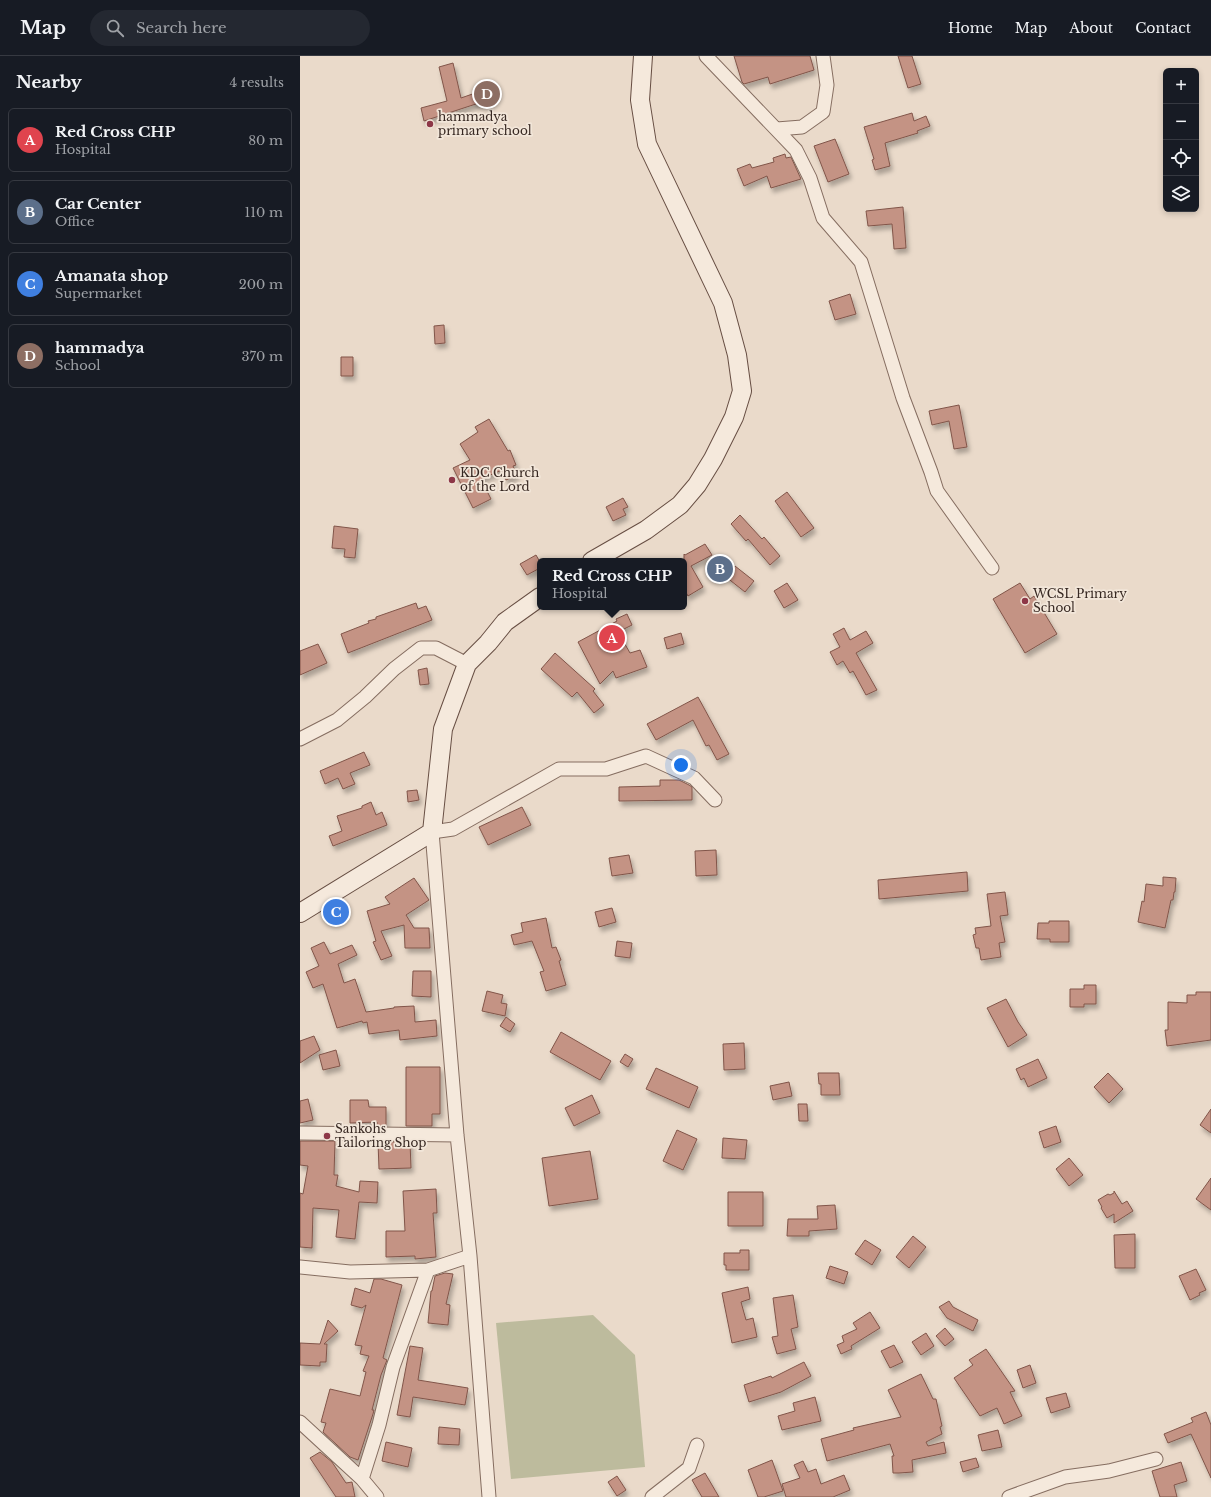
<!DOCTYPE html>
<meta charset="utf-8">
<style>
body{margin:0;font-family:"Libre Baskerville",serif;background:#242831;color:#f1f3f6}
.controls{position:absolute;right:12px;top:12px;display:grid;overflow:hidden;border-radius:6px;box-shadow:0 2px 6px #0003}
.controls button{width:36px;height:36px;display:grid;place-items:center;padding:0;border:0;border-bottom:1px solid #363941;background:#171b24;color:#f1f3f6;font:20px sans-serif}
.you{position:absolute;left:381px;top:709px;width:14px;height:14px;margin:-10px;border:3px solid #fff;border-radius:50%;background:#1a73e8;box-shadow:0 0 0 6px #1a73e833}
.badge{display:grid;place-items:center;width:26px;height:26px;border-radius:50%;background:#0f766e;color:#fff;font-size:13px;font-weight:700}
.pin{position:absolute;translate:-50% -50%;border:2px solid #fff;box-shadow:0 1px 4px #0006}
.popup{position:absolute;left:237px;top:502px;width:150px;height:52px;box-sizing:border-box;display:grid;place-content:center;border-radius:6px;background:#171b24;filter:drop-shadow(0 1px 3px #0005);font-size:13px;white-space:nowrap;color:#9ea1a6}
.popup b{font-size:15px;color:#f1f3f6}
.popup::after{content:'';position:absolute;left:50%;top:100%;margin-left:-8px;border:8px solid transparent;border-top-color:#171b24}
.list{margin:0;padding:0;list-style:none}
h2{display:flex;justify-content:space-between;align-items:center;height:52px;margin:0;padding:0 16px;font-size:17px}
h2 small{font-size:13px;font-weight:400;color:#9ea1a6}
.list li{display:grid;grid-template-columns:26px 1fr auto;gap:12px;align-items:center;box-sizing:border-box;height:64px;margin:0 8px 8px;padding:0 8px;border:1px solid #363941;border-radius:6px}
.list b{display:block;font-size:15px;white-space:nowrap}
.list p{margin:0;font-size:13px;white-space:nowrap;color:#9ea1a6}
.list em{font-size:13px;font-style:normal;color:#9ea1a6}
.icon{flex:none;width:22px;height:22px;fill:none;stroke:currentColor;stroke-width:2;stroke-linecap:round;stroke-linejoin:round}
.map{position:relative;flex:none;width:911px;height:1441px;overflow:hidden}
header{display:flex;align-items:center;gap:24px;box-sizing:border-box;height:56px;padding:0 20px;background:#171b24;border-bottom:1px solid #363941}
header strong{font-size:19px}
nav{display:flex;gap:22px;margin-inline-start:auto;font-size:14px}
.search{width:280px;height:36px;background:#242831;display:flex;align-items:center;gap:10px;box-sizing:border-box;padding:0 14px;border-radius:22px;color:#9ea1a6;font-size:15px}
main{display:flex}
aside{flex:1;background:#171b24}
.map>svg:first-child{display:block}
.cemetery{fill:#bdbb9d}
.building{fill:#c49384;stroke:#815549;filter:url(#shadow)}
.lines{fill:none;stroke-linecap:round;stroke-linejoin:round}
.street-casing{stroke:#856d60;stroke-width:15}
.secondary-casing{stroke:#674e43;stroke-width:20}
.street{stroke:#f5e9dc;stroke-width:13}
.secondary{stroke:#f5e9dc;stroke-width:18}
.poi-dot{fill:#8d3747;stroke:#f2e6d9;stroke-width:1.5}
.labels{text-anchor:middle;stroke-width:3.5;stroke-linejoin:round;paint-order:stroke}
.poi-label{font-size:12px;fill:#372822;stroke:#f2e6d9;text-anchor:start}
</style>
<header>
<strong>Map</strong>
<div class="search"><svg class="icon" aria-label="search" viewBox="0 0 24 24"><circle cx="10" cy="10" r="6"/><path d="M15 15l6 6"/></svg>Search here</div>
<nav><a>Home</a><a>Map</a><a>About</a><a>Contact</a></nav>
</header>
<main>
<aside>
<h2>Nearby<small>4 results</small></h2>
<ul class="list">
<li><span class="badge" style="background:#e0444e">A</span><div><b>Red Cross CHP</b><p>Hospital</p></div><em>80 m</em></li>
<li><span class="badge" style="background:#5c6f8a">B</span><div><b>Car Center</b><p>Office</p></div><em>110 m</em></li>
<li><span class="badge" style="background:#3f7fe0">C</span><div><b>Amanata shop</b><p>Supermarket</p></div><em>200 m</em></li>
<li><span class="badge" style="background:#8d6e63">D</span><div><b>hammadya</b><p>School</p></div><em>370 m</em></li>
</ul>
</aside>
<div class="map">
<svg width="911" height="1441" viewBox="0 0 911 1441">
<defs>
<filter id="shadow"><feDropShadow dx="2.5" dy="4.5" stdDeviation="2" flood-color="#0004"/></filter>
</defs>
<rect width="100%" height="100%" fill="#eadaca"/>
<path class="cemetery" d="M 293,1259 L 335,1299 L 345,1411 L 211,1423 L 196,1267 Z"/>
<path class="building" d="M 434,0 L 510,0 L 514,14 L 470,28 L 468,21 L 444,28 L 442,26 Z
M 598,0 L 612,0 L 621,28 L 608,32 Z
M 153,7 L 161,42 L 181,35 L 185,45 L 124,65 L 121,52 L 147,45 L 139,11 Z
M 612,57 L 614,65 L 626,60 L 630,70 L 617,75 L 618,77 L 585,87 L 590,110 L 575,114 L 572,104 L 574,103 L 564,71 Z
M 535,83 L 549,118 L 528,126 L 514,90 Z
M 485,98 L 486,102 L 491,101 L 501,123 L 471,132 L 467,120 L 444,130 L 437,113 L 450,108 L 452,112 L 474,106 L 473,102 Z
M 603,151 L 606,192 L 594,193 L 592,168 L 568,170 L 566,155 Z
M 550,238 L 556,258 L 535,264 L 529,245 Z
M 144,269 L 145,287 L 135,288 L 134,270 Z
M 41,301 L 53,301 L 53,320 L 41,320 Z
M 659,349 L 667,391 L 654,393 L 649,365 L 632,369 L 629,355 Z
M 189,363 L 208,395 L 210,394 L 216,409 L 213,410 L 217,419 L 206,424 L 202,414 L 181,423 L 191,443 L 173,452 L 153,412 L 170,404 L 160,388 L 178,376 L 175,371 Z
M 487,436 L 514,472 L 501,481 L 475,445 Z
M 323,442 L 328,451 L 323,453 L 326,459 L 313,465 L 306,451 Z
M 440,459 L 462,483 L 464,481 L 480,500 L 470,509 L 448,483 L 446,485 L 431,468 Z
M 34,470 L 58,473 L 55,502 L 44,501 L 45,493 L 32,492 Z
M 405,488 L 412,499 L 391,510 L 403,531 L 388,540 L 384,533 L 384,498 L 385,499 Z
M 236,499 L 240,506 L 240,512 L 227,519 L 220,508 Z
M 435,510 L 454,525 L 445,536 L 426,521 Z
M 487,527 L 498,544 L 484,552 L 474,535 Z
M 720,527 L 730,543 L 734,540 L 757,578 L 725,597 L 693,543 Z
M 116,547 L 118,553 L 126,550 L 132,564 L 48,597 L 41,578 L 69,567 L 68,565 L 76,563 L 76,561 Z
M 327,558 L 332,569 L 318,576 L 330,597 L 340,594 L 347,611 L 316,622 L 313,615 L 300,628 L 278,586 L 317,565 L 316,563 Z
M 544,572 L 550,584 L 566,575 L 573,587 L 556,597 L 577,634 L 566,639 L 553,615 L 550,617 L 543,605 L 537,609 L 530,596 L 540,591 L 533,578 Z
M 381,577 L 384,588 L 367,593 L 364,582 Z
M 18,588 L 27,607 L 0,619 L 0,595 Z
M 255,597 L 295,633 L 293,635 L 304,649 L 294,657 L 277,636 L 272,641 L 241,613 Z
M 127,612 L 129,628 L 120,629 L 118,614 Z
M 398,641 L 429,698 L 417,704 L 409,689 L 406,690 L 393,664 L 356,684 L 347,668 Z
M 64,696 L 70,709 L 50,717 L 55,728 L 43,733 L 38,722 L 25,728 L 20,715 Z
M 360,724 L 379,724 L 389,729 L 392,731 L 392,744 L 319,745 L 319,731 L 360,730 Z
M 117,734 L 119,744 L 108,746 L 107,735 Z
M 71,746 L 76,759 L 82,756 L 87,769 L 33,790 L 29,780 L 42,775 L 37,760 L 62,752 L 62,750 Z
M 222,751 L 231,769 L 188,789 L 179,771 Z
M 416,794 L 417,819 L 396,820 L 395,795 Z
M 329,799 L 333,817 L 312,820 L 309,802 Z
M 667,816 L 668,835 L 579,843 L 578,824 Z
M 863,821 L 876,822 L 875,836 L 874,836 L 873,844 L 871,844 L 865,872 L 838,866 L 842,845 L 844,846 L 846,828 L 863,830 Z
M 114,822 L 129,844 L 106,859 L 114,872 L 129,872 L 130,892 L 105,892 L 104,869 L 81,875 L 92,900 L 81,904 L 73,886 L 76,885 L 67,855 L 90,848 L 85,841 Z
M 705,836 L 708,859 L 700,860 L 705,886 L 699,887 L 701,901 L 681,904 L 679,892 L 676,892 L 673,879 L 676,878 L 675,872 L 691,870 L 687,838 Z
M 312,852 L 316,866 L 299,871 L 295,856 Z
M 246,862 L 252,892 L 256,891 L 261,904 L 259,905 L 266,929 L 246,935 L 240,916 L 244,915 L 232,885 L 214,889 L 211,879 L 223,876 L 221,867 Z
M 749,865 L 769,865 L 769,886 L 750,886 L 750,883 L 737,883 L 738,867 L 749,867 Z
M 317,885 L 332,887 L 330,902 L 315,900 Z
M 24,886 L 30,898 L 52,889 L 57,899 L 38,908 L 44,927 L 55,923 L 66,956 L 94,952 L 94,951 L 114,950 L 115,966 L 136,964 L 137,980 L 100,984 L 99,974 L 69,978 L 67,966 L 63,967 L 62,965 L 37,972 L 23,928 L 13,932 L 6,916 L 19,910 L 11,892 Z
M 113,915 L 131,915 L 131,941 L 112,940 Z
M 784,929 L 796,929 L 796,948 L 784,948 L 784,951 L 770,951 L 770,933 L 784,933 Z
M 187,935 L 203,939 L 201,947 L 207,948 L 205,960 L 182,955 Z
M 896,936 L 911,936 L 911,984 L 867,990 L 865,974 L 868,974 L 868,946 L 887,947 L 887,939 L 896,939 Z
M 706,943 L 718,966 L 727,979 L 708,991 L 687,952 Z
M 206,961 L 215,968 L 210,976 L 200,970 Z
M 261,976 L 311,1005 L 300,1024 L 250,996 Z
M 14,980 L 20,994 L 0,1007 L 0,985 Z
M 444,987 L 445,1013 L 424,1014 L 423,988 Z
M 36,994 L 40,1010 L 23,1014 L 19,999 Z
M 325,998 L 333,1003 L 328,1011 L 320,1006 Z
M 738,1003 L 747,1022 L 728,1031 L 724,1022 L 721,1024 L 716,1013 Z
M 106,1011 L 140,1011 L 140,1058 L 132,1058 L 132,1070 L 106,1070 Z
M 356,1012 L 398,1031 L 389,1052 L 346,1033 Z
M 518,1017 L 539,1017 L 540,1039 L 521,1039 L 521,1028 L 519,1028 Z
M 808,1017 L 823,1033 L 809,1047 L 794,1031 Z
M 489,1026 L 492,1040 L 473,1044 L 470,1030 Z
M 292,1039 L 300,1057 L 274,1070 L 265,1052 Z
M 8,1043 L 13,1064 L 0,1067 L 0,1045 Z
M 50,1044 L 68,1044 L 69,1051 L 86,1051 L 86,1070 L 77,1070 L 77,1066 L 50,1067 Z
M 498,1048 L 507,1048 L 508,1065 L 499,1065 Z
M 911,1053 L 911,1077 L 900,1069 Z
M 756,1070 L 761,1086 L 744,1092 L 739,1076 Z
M 377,1074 L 397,1083 L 383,1114 L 363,1105 Z
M 423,1082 L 447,1084 L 445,1103 L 422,1102 Z
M 0,1085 L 35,1085 L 34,1119 L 38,1119 L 36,1130 L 59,1136 L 60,1125 L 78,1126 L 77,1147 L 59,1146 L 55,1183 L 36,1181 L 39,1154 L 13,1152 L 12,1192 L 0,1191 L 0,1137 L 3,1138 L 8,1110 L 0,1109 Z
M 78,1086 L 110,1086 L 111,1112 L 79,1113 Z
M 290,1095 L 298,1143 L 249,1150 L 242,1102 Z
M 769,1102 L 783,1119 L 769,1130 L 756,1113 Z
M 911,1122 L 911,1154 L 896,1143 Z
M 136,1133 L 137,1157 L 133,1157 L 136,1201 L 115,1203 L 115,1200 L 86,1201 L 86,1175 L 105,1175 L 103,1135 Z
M 814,1135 L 822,1148 L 827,1145 L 833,1155 L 814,1167 L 814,1158 L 807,1162 L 801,1152 L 802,1151 L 798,1144 L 808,1138 L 810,1139 L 814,1137 Z
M 428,1136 L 463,1136 L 463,1170 L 428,1170 Z
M 535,1149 L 537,1173 L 509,1175 L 509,1180 L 487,1180 L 488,1163 L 518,1163 L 517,1150 Z
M 835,1178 L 835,1212 L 815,1212 L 814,1179 Z
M 613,1180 L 626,1191 L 609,1212 L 596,1201 Z
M 565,1184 L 581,1194 L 572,1209 L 555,1198 Z
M 440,1194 L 449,1194 L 449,1214 L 426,1214 L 426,1209 L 424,1209 L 424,1197 L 440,1197 Z
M 530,1210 L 548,1216 L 544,1228 L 526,1222 Z
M 896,1213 L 906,1234 L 899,1237 L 900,1239 L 890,1244 L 879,1220 Z
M 145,1217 L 153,1218 L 146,1248 L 150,1249 L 148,1269 L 128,1267 L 131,1235 L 132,1235 L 135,1220 Z
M 74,1223 L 81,1223 L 102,1229 L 83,1302 L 87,1304 L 81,1319 L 72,1354 L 74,1354 L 73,1358 L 58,1404 L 50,1401 L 23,1376 L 26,1367 L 21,1366 L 30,1333 L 60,1340 L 66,1316 L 63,1315 L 69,1300 L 60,1298 L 62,1290 L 55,1289 L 66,1249 L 62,1252 L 51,1249 L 55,1232 L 70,1237 Z
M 448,1231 L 450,1243 L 441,1246 L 446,1264 L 453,1262 L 457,1281 L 432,1287 L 422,1237 Z
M 493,1239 L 498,1271 L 491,1273 L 496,1293 L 477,1298 L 472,1281 L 478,1280 L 473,1242 Z
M 649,1245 L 653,1251 L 678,1264 L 673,1275 L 647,1262 L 639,1251 Z
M 570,1256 L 580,1272 L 551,1290 L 552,1293 L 541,1298 L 537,1289 L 544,1286 L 542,1280 L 557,1273 L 553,1267 Z
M 28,1264 L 38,1275 L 24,1288 L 27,1288 L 26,1306 L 20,1306 L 20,1310 L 0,1309 L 0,1287 L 20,1288 Z
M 645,1272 L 654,1283 L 645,1290 L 636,1280 Z
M 626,1277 L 634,1290 L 621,1299 L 612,1286 Z
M 594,1289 L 603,1306 L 590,1312 L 581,1295 Z
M 110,1290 L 123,1292 L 118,1324 L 168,1332 L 165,1349 L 113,1341 L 110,1361 L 97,1359 Z
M 686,1293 L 715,1335 L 710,1336 L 722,1360 L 704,1368 L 697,1352 L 680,1360 L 654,1322 L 673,1309 L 669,1304 Z
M 504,1306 L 511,1320 L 481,1336 L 449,1346 L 444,1329 L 471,1320 L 472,1322 Z
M 730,1309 L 736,1327 L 723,1332 L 717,1314 Z
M 621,1318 L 633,1343 L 636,1343 L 642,1370 L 640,1371 L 642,1378 L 626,1386 L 628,1390 L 644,1386 L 646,1397 L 612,1404 L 613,1416 L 599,1417 L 593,1417 L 592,1400 L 594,1400 L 590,1388 L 527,1405 L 521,1383 L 554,1374 L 553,1372 L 601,1361 L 588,1334 Z
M 766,1337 L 770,1351 L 751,1357 L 746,1342 Z
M 515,1341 L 521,1365 L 482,1374 L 478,1360 L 495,1355 L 493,1347 Z
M 906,1356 L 911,1369 L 911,1422 L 891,1378 L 868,1387 L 864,1378 L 893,1366 L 891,1362 Z
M 139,1371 L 160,1373 L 159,1389 L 138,1388 Z
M 698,1374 L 702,1391 L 682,1395 L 678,1379 Z
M 86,1386 L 112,1392 L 108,1411 L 82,1405 Z
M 20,1396 L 32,1406 L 46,1427 L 52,1426 L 55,1441 L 36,1441 L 10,1402 Z
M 676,1402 L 679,1411 L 663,1416 L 660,1406 Z
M 472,1404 L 483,1435 L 464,1441 L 458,1441 L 448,1414 Z
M 503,1405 L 508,1416 L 516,1413 L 521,1428 L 544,1419 L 550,1434 L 533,1441 L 486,1441 L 482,1428 L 500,1422 L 494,1409 Z
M 881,1406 L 887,1425 L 874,1429 L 877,1441 L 860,1441 L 852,1415 Z
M 405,1417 L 419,1441 L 402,1441 L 392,1424 Z
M 317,1420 L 326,1434 L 317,1440 L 308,1426 Z"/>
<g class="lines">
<g class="street-casing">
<path id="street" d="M 406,0 L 496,94 L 510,122 L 523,162 L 561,206 L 603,342 L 631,416 L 637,435 L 692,512
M 477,73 L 502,71 L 523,56 L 527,29 L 523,0
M 0,683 L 37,664 L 65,641 L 94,613 L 121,592 L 136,592 L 167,608
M 0,1077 L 157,1079
M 0,1211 L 50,1216 L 128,1214 L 170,1200
M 0,1366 L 62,1423 L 77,1441
M 62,1423 L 79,1369 L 93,1311 L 128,1214
M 189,1441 L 170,1200 L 157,1079 L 132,776 L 153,773 L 259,713 L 306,713 L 346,700 L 394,722 L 415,744
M 352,1441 L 389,1412 L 397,1389
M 709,1441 L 765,1421 L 809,1415 L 856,1403"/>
</g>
<g class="secondary-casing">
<path id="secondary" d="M 292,505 L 346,474 L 380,449 L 397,429 L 413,403 L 434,361 L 442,335 L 437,299 L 423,247 L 347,88 L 340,44 L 343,0
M 0,857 L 132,776 L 143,673 L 167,608 L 188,587 L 205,566 L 240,541"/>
</g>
<use href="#street" class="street"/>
<use href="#secondary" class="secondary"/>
</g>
<g class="poi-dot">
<circle cx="130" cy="68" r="4"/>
<circle cx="152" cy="424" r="4"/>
<circle cx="725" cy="545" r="4"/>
<circle cx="27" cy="1080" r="4"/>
</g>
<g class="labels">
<g class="poi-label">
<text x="138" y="65">hammadya<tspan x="138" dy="14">primary school</tspan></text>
<text x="160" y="421">KDC Church<tspan x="160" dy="14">of the Lord</tspan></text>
<text x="733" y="542">WCSL Primary<tspan x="733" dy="14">School</tspan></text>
<text x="35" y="1077">Sankohs<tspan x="35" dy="14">Tailoring Shop</tspan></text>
</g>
</g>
</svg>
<div class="controls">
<button>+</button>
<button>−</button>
<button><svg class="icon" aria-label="locate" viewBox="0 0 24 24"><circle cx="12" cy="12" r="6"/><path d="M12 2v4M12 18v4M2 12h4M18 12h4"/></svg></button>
<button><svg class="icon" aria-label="layers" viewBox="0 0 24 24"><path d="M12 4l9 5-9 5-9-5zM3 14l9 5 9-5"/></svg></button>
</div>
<div class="you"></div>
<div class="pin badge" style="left:312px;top:582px;background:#e0444e">A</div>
<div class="popup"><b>Red Cross CHP</b>Hospital</div>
<div class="pin badge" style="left:420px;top:513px;background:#5c6f8a">B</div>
<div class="pin badge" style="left:36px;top:856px;background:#3f7fe0">C</div>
<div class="pin badge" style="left:187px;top:38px;background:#8d6e63">D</div>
</div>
</main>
